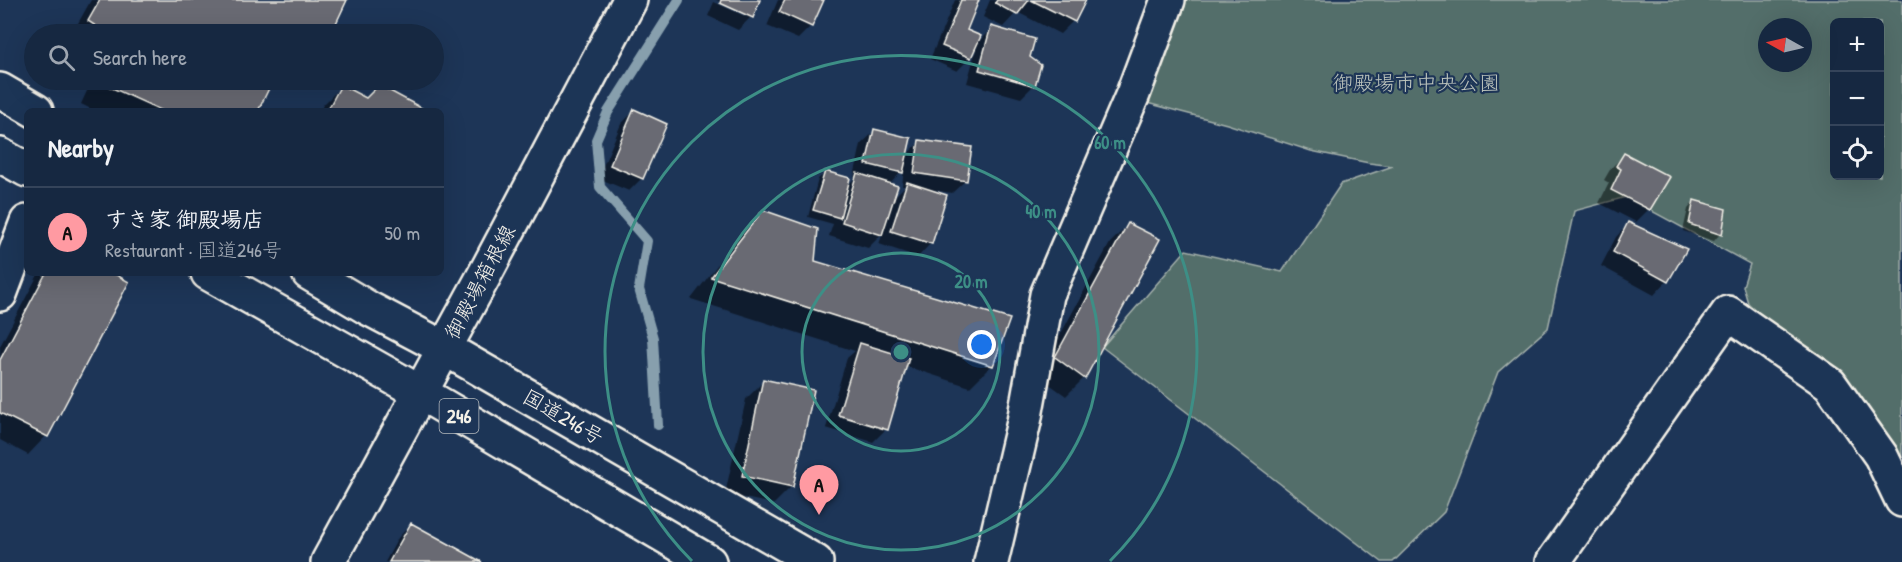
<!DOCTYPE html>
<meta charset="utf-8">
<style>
body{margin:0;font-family:"Patrick Hand","Klee One",sans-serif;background:#23344c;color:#f1f3f6}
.controls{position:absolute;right:18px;top:18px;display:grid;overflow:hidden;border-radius:9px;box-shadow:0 6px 24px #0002}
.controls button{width:54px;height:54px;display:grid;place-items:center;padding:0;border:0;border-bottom:2px solid #35445a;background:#162841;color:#f1f3f6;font:30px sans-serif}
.compass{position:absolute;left:1758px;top:18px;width:54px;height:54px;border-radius:50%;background:#162841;box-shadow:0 6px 24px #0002;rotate:278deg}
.you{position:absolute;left:982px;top:345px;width:21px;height:21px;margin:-15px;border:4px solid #fff;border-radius:50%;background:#1a73e8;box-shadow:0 0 0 9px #1a73e833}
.badge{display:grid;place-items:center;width:39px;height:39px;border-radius:50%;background:#ff9aa2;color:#111;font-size:20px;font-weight:700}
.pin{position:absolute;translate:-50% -50px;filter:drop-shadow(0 2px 3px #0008)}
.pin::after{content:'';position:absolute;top:32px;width:21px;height:18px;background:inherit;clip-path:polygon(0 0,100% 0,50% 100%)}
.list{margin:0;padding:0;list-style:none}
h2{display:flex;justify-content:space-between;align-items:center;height:78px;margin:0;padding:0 24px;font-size:26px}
h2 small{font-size:20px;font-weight:400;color:#9ea6b1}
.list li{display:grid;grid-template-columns:39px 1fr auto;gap:18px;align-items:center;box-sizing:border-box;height:90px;padding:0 24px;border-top:2px solid #35445a}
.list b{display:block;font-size:22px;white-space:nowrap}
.list p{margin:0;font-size:20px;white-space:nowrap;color:#9ea6b1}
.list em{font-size:20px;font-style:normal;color:#9ea6b1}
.icon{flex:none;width:33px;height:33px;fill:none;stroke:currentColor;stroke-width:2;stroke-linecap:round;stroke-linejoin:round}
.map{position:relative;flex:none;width:1902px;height:562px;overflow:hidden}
.search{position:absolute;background:#162841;box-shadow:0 6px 24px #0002;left:24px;top:24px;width:420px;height:66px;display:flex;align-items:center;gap:15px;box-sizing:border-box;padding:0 21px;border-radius:33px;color:#9ea6b1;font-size:22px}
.panel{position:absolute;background:#162841;box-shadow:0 6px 24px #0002;left:24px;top:108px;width:420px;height:168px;border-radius:9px}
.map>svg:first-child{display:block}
.green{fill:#536e6b;stroke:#a4b0aa;stroke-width:1.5;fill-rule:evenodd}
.shadow{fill:#0007;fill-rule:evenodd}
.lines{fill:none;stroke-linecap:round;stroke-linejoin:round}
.stream{stroke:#879fad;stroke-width:10}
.building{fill:#696b73;stroke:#f4f1e8;stroke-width:1.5}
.minor-casing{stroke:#f4f1e8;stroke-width:38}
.major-casing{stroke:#f4f1e8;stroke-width:38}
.highway-casing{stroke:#f4f1e8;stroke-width:38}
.minor{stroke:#1d3557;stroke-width:33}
.major{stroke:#1d3557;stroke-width:33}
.highway{stroke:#1d3557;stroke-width:33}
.ring{fill:none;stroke:#3d8f86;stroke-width:3}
.labels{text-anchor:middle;stroke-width:4.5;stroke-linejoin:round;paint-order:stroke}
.shield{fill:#1d3557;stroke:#b4b9bc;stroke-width:1.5}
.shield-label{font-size:20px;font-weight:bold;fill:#f4f1e8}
.park-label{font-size:21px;fill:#bcc3bc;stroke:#1d3557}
.street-label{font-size:21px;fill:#f4f1e8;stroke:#1d3557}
.centre{fill:#3d8f86;stroke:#1d3557;stroke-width:3}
.ring-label{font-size:18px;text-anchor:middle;font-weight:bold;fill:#3d8f86;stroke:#1d3557;stroke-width:4.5;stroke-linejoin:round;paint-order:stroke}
</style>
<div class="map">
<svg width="1902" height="562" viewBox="0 0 1902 562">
<rect width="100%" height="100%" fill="#1d3557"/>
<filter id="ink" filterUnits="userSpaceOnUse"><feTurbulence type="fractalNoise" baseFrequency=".0167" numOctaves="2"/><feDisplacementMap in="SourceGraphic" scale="12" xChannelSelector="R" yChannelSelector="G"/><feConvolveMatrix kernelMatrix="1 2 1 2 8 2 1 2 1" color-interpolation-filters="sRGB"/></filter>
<g filter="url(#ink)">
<path class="green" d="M 1182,0 L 1902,0 L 1902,479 L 1773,327 L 1748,303 L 1743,286 L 1750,264 L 1626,197 L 1574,211 L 1548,328 L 1498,372 L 1444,512 L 1393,562 L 1382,562 L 1102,347 L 1186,250 L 1282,272 L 1341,184 L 1393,166 L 1369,163 L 1311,151 L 1227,124 L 1143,102 ZM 1834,22 L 1880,22 L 1880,176 L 1834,176 ZM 1767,27 L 1803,27 L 1803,63 L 1767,63 Z"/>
<path class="shadow" d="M 91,0 L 345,0 L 330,34 L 72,34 Z
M 716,0 L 759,0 L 751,17 L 738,30 L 708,16 L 714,2 L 747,17 L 747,14 Z
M 778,0 L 822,0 L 811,26 L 798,39 L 767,26 Z
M 955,0 L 978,0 L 965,31 L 977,43 L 992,28 L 1029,57 L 1034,85 L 1021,98 L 967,83 L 977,46 L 976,46 L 970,58 L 957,71 L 930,59 Z
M 990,0 L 1084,0 L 1073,21 L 1060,34 L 1017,12 L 1003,27 L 983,17 Z
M 92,80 L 271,80 L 256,111 L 95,111 L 81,104 Z
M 341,87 L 366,100 L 424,111 L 320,111 L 323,105 Z
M 634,111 L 642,178 L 629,191 L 598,178 L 621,124 Z
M 875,131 L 905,156 L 920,142 L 966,180 L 952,193 L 933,190 L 931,243 L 918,257 L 879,244 L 883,233 L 868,248 L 829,236 L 833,224 L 808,217 L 818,179 L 825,173 L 846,187 L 855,178 L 854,177 L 861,144 ZM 904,169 L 902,186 L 905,186 L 893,198 L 889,185 Z
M 1624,155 L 1649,209 L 1636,222 L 1599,203 L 1609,183 L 1604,180 L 1611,168 Z
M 1694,202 L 1720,234 L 1714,241 L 1683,231 L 1688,209 Z
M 764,211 L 814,262 L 992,365 L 970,387 L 905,366 L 886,429 L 873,442 L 826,428 L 847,358 L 855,351 L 691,299 L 742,233 Z
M 1629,223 L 1685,250 L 1667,281 L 1654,295 L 1601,266 L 1616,237 Z
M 1128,225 L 1084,378 L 1066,396 L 1038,376 L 1110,243 Z
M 39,273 L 110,273 L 127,282 L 46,436 L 28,455 L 0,440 L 0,346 Z
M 764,381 L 792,486 L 774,504 L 725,494 L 746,399 Z
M 411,524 L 478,562 L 385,562 L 398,538 Z"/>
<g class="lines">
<path class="stream" d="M 658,425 L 653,338 L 639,289 L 647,241 L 600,187 L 596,140 L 608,112 L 679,0"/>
</g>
<path class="building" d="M 100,0 L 347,0 L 331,34 L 108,34 L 88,21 Z
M 721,0 L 760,0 L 753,18 L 720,3 Z
M 785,0 L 824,0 L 812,27 L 779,12 Z
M 961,0 L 979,0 L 967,30 L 981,36 L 971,58 L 942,46 Z
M 997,0 L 1029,0 L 1017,15 L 995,3 Z
M 1031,0 L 1086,0 L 1075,22 Z
M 991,26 L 1035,39 L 1030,57 L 1041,65 L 1035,86 L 979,70 Z
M 103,80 L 273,80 L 258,111 L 163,111 L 101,83 Z
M 341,85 L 366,98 L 379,85 L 427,111 L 327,111 Z
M 634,109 L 667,124 L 643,179 L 610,165 Z
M 874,129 L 911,138 L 903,173 L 866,164 Z
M 919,140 L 972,147 L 967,181 L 914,173 Z
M 1624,153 L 1670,177 L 1650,210 L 1611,190 L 1621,169 L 1616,166 Z
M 825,171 L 850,178 L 840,218 L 813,210 Z
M 857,173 L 898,186 L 882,235 L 842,222 Z
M 907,182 L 947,195 L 932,244 L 891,231 Z
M 1694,200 L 1726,209 L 1722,235 L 1689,224 Z
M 763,210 L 818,229 L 815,261 L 1010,319 L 993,366 L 711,277 Z
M 1628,222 L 1687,249 L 1668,282 L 1613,252 Z
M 1128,223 L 1160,239 L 1085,379 L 1055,357 Z
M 46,273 L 113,273 L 129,282 L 48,437 L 0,413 L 0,360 Z
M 860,343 L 909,358 L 888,430 L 838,415 Z
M 763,379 L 814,390 L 793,487 L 742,476 Z
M 411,523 L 482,562 L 389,562 Z"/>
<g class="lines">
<g class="minor-casing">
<path id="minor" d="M 0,294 L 27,222
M 991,562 L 1024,422 L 1047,295 L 1133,94 L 1168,0
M 1553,562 L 1728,313 L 1830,384 L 1881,456 L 1902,500"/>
</g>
<g class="major-casing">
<path id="major" d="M 328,562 L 485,274 L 630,0"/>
</g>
<g class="highway-casing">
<path id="highway" d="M 0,90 L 36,111
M 0,155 L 27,170
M 208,273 L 421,393 L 709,562
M 309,273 L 368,308 L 444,348 L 816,562"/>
</g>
<use href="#minor" class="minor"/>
<use href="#major" class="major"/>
<use href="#highway" class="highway"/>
</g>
</g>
<g class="ring">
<circle cx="901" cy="352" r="99"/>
<circle cx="901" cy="352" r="198"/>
<path d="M692 561A296 296 0 1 1 1110 561"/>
</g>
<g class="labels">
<rect class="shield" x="439.5" y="399" width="39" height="34" rx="4.5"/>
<g class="shield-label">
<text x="459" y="423">246</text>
</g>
<g class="park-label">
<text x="1416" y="90">御殿場市中央公園</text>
</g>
<g class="street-label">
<text transform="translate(480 282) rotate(-62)" y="7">御殿場箱根線</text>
<text transform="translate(563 417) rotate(30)" y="7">国道246号</text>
</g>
</g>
<circle cx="901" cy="352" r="9" class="centre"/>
<g class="ring-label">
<text x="1110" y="149">60 m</text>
<text x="1041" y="218">40 m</text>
<text x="971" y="288">20 m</text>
</g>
</svg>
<div class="controls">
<button>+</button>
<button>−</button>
<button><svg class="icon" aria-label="locate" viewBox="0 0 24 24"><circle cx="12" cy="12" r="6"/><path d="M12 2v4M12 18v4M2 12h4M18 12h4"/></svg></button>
</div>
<svg class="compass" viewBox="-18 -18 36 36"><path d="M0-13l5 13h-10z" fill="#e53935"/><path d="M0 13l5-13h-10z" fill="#9ea6b1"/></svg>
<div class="you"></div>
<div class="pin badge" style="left:819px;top:515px">A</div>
<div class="search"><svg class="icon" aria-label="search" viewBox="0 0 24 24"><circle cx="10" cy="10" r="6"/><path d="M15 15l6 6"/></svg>Search here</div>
<section class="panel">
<h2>Nearby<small></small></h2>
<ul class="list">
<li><span class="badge">A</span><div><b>すき家 御殿場店</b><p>Restaurant · 国道246号</p></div><em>50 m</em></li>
</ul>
</section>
</div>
